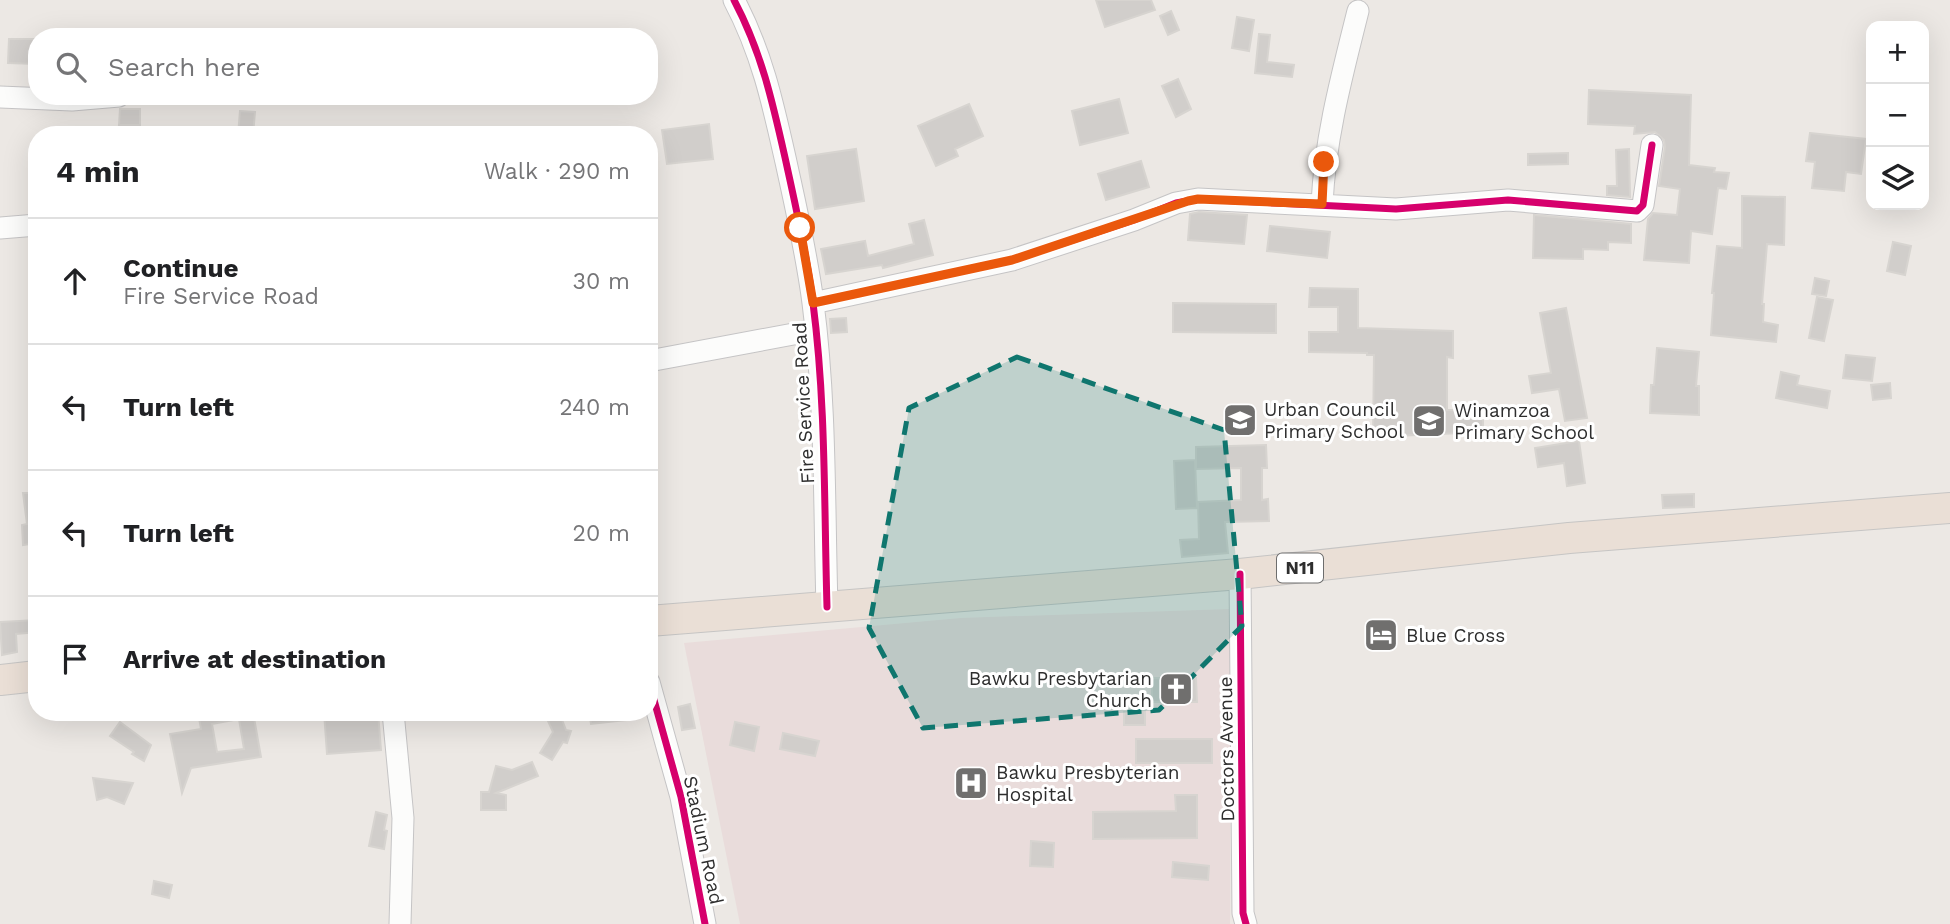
<!DOCTYPE html>
<meta charset="utf-8">
<style>
body{margin:0;font-family:"Work Sans",sans-serif;background:#f6f6f6;color:#202124}
.controls{position:absolute;right:21px;top:21px;display:grid;overflow:hidden;border-radius:14px;box-shadow:0 7px 28px #0002}
.controls button{width:63px;height:63px;display:grid;place-items:center;padding:0;border:0;border-bottom:2px solid #e0e0e0;background:#fff;color:#202124;font:35px sans-serif}
.stop{position:absolute;width:21px;height:21px;margin:-16px;border:5px solid #ea580c;border-radius:50%;background:#fff}
.stop.end{background:#ea580c;border-color:#fff;box-shadow:0 2px 7px #0008}
.list{margin:0;padding:0;list-style:none}
h2{display:flex;justify-content:space-between;align-items:center;height:91px;margin:0;padding:0 28px;font-size:30px}
h2 small{font-size:23px;font-weight:400;color:#757577}
.list li{display:grid;grid-template-columns:46px 1fr auto;gap:21px;align-items:center;box-sizing:border-box;height:126px;padding:0 28px;border-top:2px solid #e0e0e0}
.list b{display:block;font-size:26px;white-space:nowrap}
.list p{margin:0;font-size:23px;white-space:nowrap;color:#757577}
.list em{font-size:23px;font-style:normal;color:#757577}
.icon{flex:none;width:38px;height:38px;fill:none;stroke:currentColor;stroke-width:2;stroke-linecap:round;stroke-linejoin:round}
.map{position:relative;flex:none;width:1950px;height:924px;overflow:hidden}
.search{position:absolute;background:#fff;box-shadow:0 7px 28px #0002;left:28px;top:28px;width:630px;height:77px;display:flex;align-items:center;gap:18px;box-sizing:border-box;padding:0 24px;border-radius:28px;color:#757577;font-size:26px}
.panel{position:absolute;background:#fff;box-shadow:0 7px 28px #0002;left:28px;top:126px;width:630px;height:595px;border-radius:28px}
.map>svg:first-child{display:block}
.medical{fill:#e9dcdb}
.building{fill:#d1cecb;stroke:#d7d4d0;stroke-width:2;fill-rule:evenodd}
.lines{fill:none;stroke-linecap:round;stroke-linejoin:round}
.minor-casing{stroke:#c5c4c5;stroke-width:23}
.highway-casing{stroke:#c6c5c4;stroke-width:32}
.minor{stroke:#fcfcfb;stroke-width:21}
.highway{stroke:#eadfd6;stroke-width:30}
.cycleway-casing{stroke:#fff;stroke-width:11}
.cycleway{stroke:#d6006c;stroke-width:7}
.route{stroke:#ea580c;stroke-width:9}
.marked{fill:#0f766e;fill-opacity:0.2;stroke:#0f766e;stroke-width:5;stroke-dasharray:14 9;stroke-linejoin:round}
.labels{text-anchor:middle;stroke-width:6;stroke-linejoin:round;paint-order:stroke}
.shield{fill:#fff;stroke:#6d6d6d;stroke-width:2}
.shield-label{font-size:18px;font-weight:bold;fill:#2e2e2e}
.street-label{font-size:19px;fill:#2e2e2e;stroke:#fff}
.poi-label{font-size:19px;fill:#2e2e2e;stroke:#fff;text-anchor:start}
</style>
<div class="map">
<svg width="1950" height="924" viewBox="0 0 1950 924">
<rect width="100%" height="100%" fill="#ece8e4"/>
<path class="medical" d="M 1231,609 L 1230,924 L 740,924 L 684,643 L 961,618 Z"/>
<path class="building" d="M 1096,0 L 1151,0 L 1155,10 L 1105,27 Z
M 1171,11 L 1179,30 L 1168,35 L 1160,16 Z
M 1237,17 L 1254,20 L 1249,51 L 1232,48 Z
M 1259,34 L 1270,35 L 1267,62 L 1294,65 L 1292,77 L 1255,73 Z
M 9,39 L 37,39 L 37,64 L 8,63 Z
M 1178,79 L 1191,109 L 1176,117 L 1162,86 Z
M 1589,90 L 1691,95 L 1689,165 L 1715,168 L 1714,172 L 1729,173 L 1726,189 L 1718,188 L 1712,234 L 1691,231 L 1689,263 L 1644,260 L 1648,219 L 1653,213 L 1677,215 L 1680,189 L 1659,186 L 1665,147 L 1664,140 L 1655,132 L 1634,134 L 1635,126 L 1588,124 Z
M 1119,99 L 1128,133 L 1080,145 L 1072,111 Z
M 969,104 L 983,136 L 955,149 L 958,156 L 936,166 L 918,126 Z
M 120,109 L 140,109 L 140,125 L 119,125 Z
M 240,111 L 255,112 L 253,135 L 238,135 Z
M 709,124 L 713,159 L 667,164 L 662,130 Z
M 1810,133 L 1866,139 L 1861,174 L 1846,172 L 1844,191 L 1812,188 L 1815,162 L 1806,161 Z
M 856,149 L 864,201 L 815,209 L 807,156 Z
M 1629,149 L 1630,197 L 1607,195 L 1607,186 L 1617,186 L 1616,150 Z
M 1568,153 L 1568,164 L 1528,165 L 1528,154 Z
M 1141,161 L 1149,187 L 1106,200 L 1098,174 Z
M 1742,196 L 1785,197 L 1784,245 L 1767,244 L 1762,304 L 1764,304 L 1763,322 L 1778,325 L 1776,342 L 1711,335 L 1714,293 L 1712,293 L 1717,246 L 1742,248 Z
M 1199,212 L 1247,215 L 1244,244 L 1188,240 L 1190,214 Z
M 1534,215 L 1631,224 L 1631,243 L 1608,242 L 1608,250 L 1583,249 L 1583,259 L 1533,258 Z
M 924,220 L 933,255 L 883,268 L 882,265 L 826,274 L 821,249 L 865,241 L 868,256 L 914,244 L 909,224 Z
M 1270,226 L 1330,232 L 1327,258 L 1267,251 Z
M 1893,242 L 1911,246 L 1905,275 L 1887,271 Z
M 1815,278 L 1829,281 L 1826,296 L 1812,294 Z
M 1310,288 L 1358,289 L 1358,328 L 1453,331 L 1453,358 L 1447,357 L 1447,410 L 1460,410 L 1460,413 L 1483,412 L 1483,432 L 1373,437 L 1374,355 L 1367,355 L 1367,353 L 1309,352 L 1309,332 L 1338,332 L 1338,307 L 1309,307 Z
M 1817,297 L 1833,300 L 1824,341 L 1809,338 Z
M 1173,303 L 1276,304 L 1276,333 L 1173,332 Z
M 1566,308 L 1587,418 L 1565,421 L 1559,389 L 1532,393 L 1529,376 L 1551,373 L 1540,313 Z
M 846,318 L 847,332 L 831,333 L 830,319 Z
M 1657,348 L 1699,352 L 1696,386 L 1699,386 L 1699,415 L 1650,413 L 1651,385 L 1654,385 Z
M 1846,355 L 1875,358 L 1872,381 L 1843,378 Z
M 1781,372 L 1799,376 L 1797,385 L 1830,391 L 1827,408 L 1776,398 Z
M 1890,383 L 1891,398 L 1873,400 L 1871,385 Z
M 1579,441 L 1585,483 L 1567,486 L 1564,463 L 1538,467 L 1535,448 Z
M 1266,445 L 1267,468 L 1262,468 L 1262,500 L 1268,499 L 1269,521 L 1225,522 L 1228,553 L 1182,557 L 1180,540 L 1199,539 L 1198,502 L 1241,500 L 1241,468 L 1196,469 L 1196,447 Z
M 1195,460 L 1197,508 L 1176,509 L 1174,461 Z
M 23,493 L 37,493 L 37,543 L 23,545 L 22,525 L 27,524 Z
M 1694,494 L 1694,507 L 1663,508 L 1662,495 Z
M 37,620 L 37,632 L 16,634 L 17,652 L 2,655 L 0,622 Z
M 1152,678 L 1196,678 L 1197,702 L 1152,702 Z
M 690,704 L 695,728 L 682,730 L 678,707 Z
M 1145,711 L 1145,725 L 1124,725 L 1124,712 Z
M 198,712 L 253,712 L 261,757 L 191,768 L 182,793 L 170,734 L 201,729 ZM 239,719 L 244,749 L 217,752 L 212,724 Z
M 324,712 L 378,712 L 381,750 L 327,754 Z
M 544,712 L 559,712 L 566,730 L 571,731 L 567,743 L 563,742 L 552,760 L 540,753 L 553,732 Z
M 589,712 L 624,712 L 625,720 L 591,724 Z
M 120,722 L 151,745 L 144,761 L 132,754 L 134,752 L 110,736 Z
M 735,722 L 759,727 L 754,751 L 730,745 Z
M 783,733 L 819,741 L 815,756 L 780,749 Z
M 1136,739 L 1212,739 L 1212,763 L 1136,763 Z
M 532,762 L 538,776 L 496,793 L 506,795 L 506,810 L 481,810 L 481,792 L 489,792 L 496,766 L 512,770 Z
M 93,778 L 133,783 L 124,804 L 107,797 L 97,800 Z
M 1175,795 L 1197,795 L 1197,838 L 1093,839 L 1093,812 L 1176,811 Z
M 376,812 L 387,815 L 384,830 L 387,831 L 384,849 L 369,846 Z
M 1031,841 L 1054,843 L 1053,867 L 1030,866 Z
M 1173,862 L 1209,866 L 1208,880 L 1172,877 Z
M 154,881 L 172,885 L 169,898 L 152,894 Z"/>
<g class="lines">
<g class="minor-casing">
<path id="minor" d="M 734,0 C 762,53 773,104 786,162 C 796,208 807,255 813,303 C 826,403 824,506 827,607
M 0,97 L 72,100 L 119,96
M 1322,204 C 1325,138 1342,75 1358,11
M 0,228 L 37,225
M 813,303 L 1012,260 L 1134,220 L 1176,203 L 1198,199 L 1396,209 L 1508,200 L 1637,211 L 1643,205 L 1652,145
M 649,361 L 815,330
M 1240,574 L 1243,913 L 1246,924
M 649,682 L 681,797 L 705,924
M 393,712 L 403,818 L 400,924"/>
</g>
<g class="highway-casing">
<path id="highway" d="M 649,621 L 1240,574 L 1569,538 L 1950,508
M 0,680 L 37,676"/>
</g>
<use href="#minor" class="minor"/>
<use href="#highway" class="highway"/>
<g class="cycleway-casing">
<path id="cycleway" d="M 734,0 C 762,53 773,104 786,162 C 796,208 807,255 813,303 C 826,403 824,506 827,607
M 813,303 L 1012,260 L 1134,220 L 1176,203 L 1198,199 L 1396,209 L 1508,200 L 1637,211 L 1643,205 L 1652,145
M 1240,574 L 1243,913 L 1246,924
M 649,682 L 681,797 L 705,924"/>
</g>
<use href="#cycleway" class="cycleway"/>
</g>
<g class="lines">
<path class="route" d="M 800,228 L 813,303 L 1012,260 L 1188,201 L 1198,199 L 1322,204 L 1324,162"/>
</g>
<path class="marked" d="M 1017,357 L 1224,430 L 1242,626 L 1159,710 L 923,728 L 869,628 L 909,408 Z"/>
<defs>
<g id="school-square" transform="scale(1.75)"><rect x="-9" y="-9" width="18" height="18" rx="4" fill="#706f6e" stroke="#fff"/><path d="M0-5L7-2L0 1L-7-2ZM-4 1L0 2.5L4 1V4Q0 6-4 4Z" fill="#fff"/></g>
<g id="hotel-square" transform="scale(1.75)"><rect x="-9" y="-9" width="18" height="18" rx="4" fill="#706f6e" stroke="#fff"/><path d="M-6-4.5h1.5V1H6V5H4.5V3h-9V5H-6ZM-4 0a1.8 1.8 0 1 1 3.6 0ZM.5 0V-2.5h3Q6-2.5 6 0Z" fill="#fff"/></g>
<g id="church-square" transform="scale(1.75)"><rect x="-9" y="-9" width="18" height="18" rx="4" fill="#706f6e" stroke="#fff"/><path d="M-1.2-6h2.4v3.5h3.3v2.4h-3.3V6h-2.4V-.1h-3.3v-2.4h3.3Z" fill="#fff"/></g>
<g id="hospital-square" transform="scale(1.75)"><rect x="-9" y="-9" width="18" height="18" rx="4" fill="#706f6e" stroke="#fff"/><path d="M-5-5h3v3.5h4V-5h3V5h-3V1.5h-4V5h-3Z" fill="#fff"/></g>
</defs>
<g fill-rule="evenodd">
<use href="#school-square" x="1240" y="420"/>
<use href="#school-square" x="1429" y="421"/>
<use href="#hotel-square" x="1381" y="635"/>
<use href="#church-square" x="1176" y="689"/>
<use href="#hospital-square" x="971" y="783"/>
</g>
<g class="labels">
<rect class="shield" x="1277" y="553.5" width="46" height="29" rx="5"/>
<g class="shield-label">
<text x="1300" y="574">N11</text>
</g>
<g class="street-label">
<text transform="translate(803 403) rotate(-93)" y="7">Fire Service Road</text>
<text transform="translate(1226 749) rotate(-91)" y="7">Doctors Avenue</text>
<text transform="translate(704 840) rotate(78)" y="7">Stadium Road</text>
</g>
<g class="poi-label">
<text x="1264" y="416">Urban Council<tspan x="1264" dy="22">Primary School</tspan></text>
<text x="1454" y="417">Winamzoa<tspan x="1454" dy="22">Primary School</tspan></text>
<text x="1406" y="642">Blue Cross</text>
<text x="1152" y="685" text-anchor="end">Bawku Presbytarian<tspan x="1152" dy="22">Church</tspan></text>
<text x="996" y="779">Bawku Presbyterian<tspan x="996" dy="22">Hospital</tspan></text>
</g>
</g>
</svg>
<div class="controls">
<button>+</button>
<button>−</button>
<button><svg class="icon" aria-label="layers" viewBox="0 0 24 24"><path d="M12 4l9 5-9 5-9-5zM3 14l9 5 9-5"/></svg></button>
</div>
<div class="stop" style="left:800px;top:228px"></div>
<div class="stop end" style="left:1324px;top:162px"></div>
<div class="search"><svg class="icon" aria-label="search" viewBox="0 0 24 24"><circle cx="10" cy="10" r="6"/><path d="M15 15l6 6"/></svg>Search here</div>
<section class="panel">
<h2>4 min<small>Walk · 290 m</small></h2>
<ul class="list">
<li><svg class="icon" aria-label="ahead" viewBox="0 0 24 24"><path d="M12 20V5M6 11l6-6 6 6"/></svg><div><b>Continue</b><p>Fire Service Road</p></div><em>30 m</em></li>
<li><svg class="icon" aria-label="left" viewBox="0 0 24 24"><path d="M17 20v-9H6M10 6l-5 5 5 5"/></svg><div><b>Turn left</b></div><em>240 m</em></li>
<li><svg class="icon" aria-label="left" viewBox="0 0 24 24"><path d="M17 20v-9H6M10 6l-5 5 5 5"/></svg><div><b>Turn left</b></div><em>20 m</em></li>
<li><svg class="icon" aria-label="arrive" viewBox="0 0 24 24"><path d="M6 21V4h12l-3 4 3 4H6"/></svg><div><b>Arrive at destination</b></div></li>
</ul>
</section>
</div>
